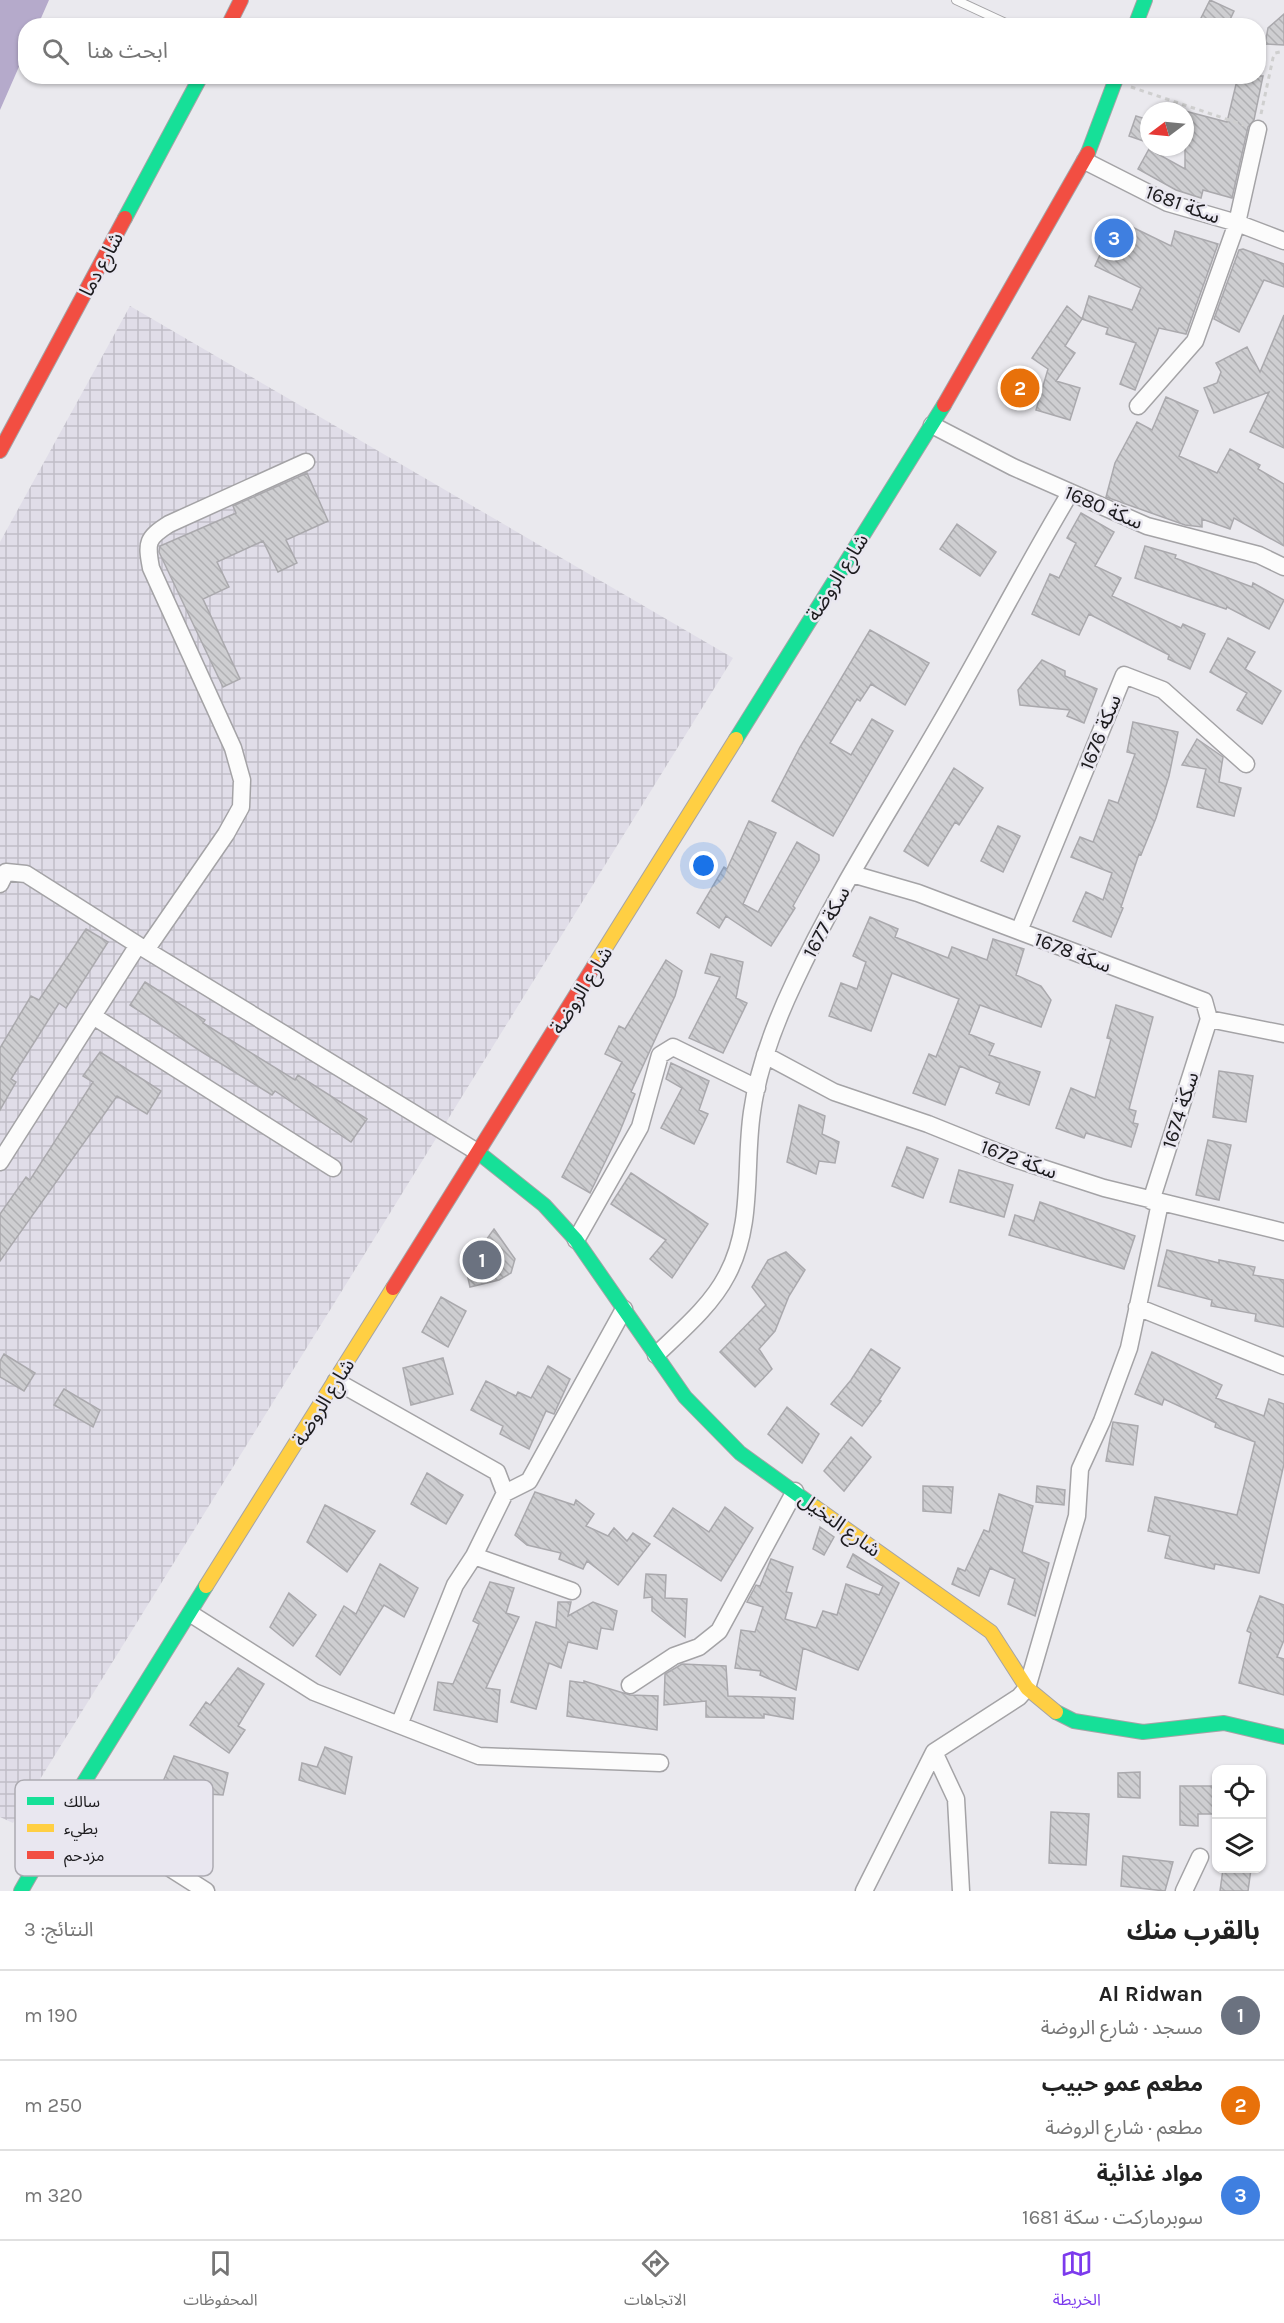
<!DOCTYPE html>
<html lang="ar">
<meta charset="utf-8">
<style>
body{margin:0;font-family:Karla,"Noto Sans Arabic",sans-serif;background:#f6f6f6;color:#222;direction:rtl}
.controls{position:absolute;right:18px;bottom:18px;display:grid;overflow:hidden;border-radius:12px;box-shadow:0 2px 4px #0004}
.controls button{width:54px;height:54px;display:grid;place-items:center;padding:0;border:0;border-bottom:2px solid #e0e0e0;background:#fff;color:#222;font:30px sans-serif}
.compass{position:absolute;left:1140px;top:102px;width:54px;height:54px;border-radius:50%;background:#fff;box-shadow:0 2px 4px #0004;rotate:254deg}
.you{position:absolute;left:704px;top:866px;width:21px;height:21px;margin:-15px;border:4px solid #fff;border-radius:50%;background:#1a73e8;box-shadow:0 0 0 9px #1a73e833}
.badge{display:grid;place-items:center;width:39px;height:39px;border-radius:50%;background:#7c3aed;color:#fff;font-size:20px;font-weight:700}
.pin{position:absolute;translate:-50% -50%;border:3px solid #fff;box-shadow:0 2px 6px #0006}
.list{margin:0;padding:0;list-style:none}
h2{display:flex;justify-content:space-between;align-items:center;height:78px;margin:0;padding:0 24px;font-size:26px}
h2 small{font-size:20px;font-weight:400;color:#767676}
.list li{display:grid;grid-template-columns:39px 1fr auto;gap:18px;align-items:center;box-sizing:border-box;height:90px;padding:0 24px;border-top:2px solid #e0e0e0}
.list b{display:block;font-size:22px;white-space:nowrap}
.list p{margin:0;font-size:20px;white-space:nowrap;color:#767676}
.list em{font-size:20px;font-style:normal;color:#767676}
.icon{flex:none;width:33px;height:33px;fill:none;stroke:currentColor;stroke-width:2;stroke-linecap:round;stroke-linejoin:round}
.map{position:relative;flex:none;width:1284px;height:1891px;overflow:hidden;direction:ltr}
.search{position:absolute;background:#fff;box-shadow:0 2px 4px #0004;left:18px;right:18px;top:18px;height:66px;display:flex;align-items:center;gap:15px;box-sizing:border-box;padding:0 21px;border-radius:24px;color:#767676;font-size:22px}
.sheet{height:348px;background:#fff}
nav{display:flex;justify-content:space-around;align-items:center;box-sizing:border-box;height:84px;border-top:2px solid #e0e0e0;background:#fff;font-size:16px;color:#767676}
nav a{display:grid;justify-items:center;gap:3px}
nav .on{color:#7c3aed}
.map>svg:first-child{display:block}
.industrial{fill:url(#industrial-grid)}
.water{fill:#b5aacb}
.building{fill:url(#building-back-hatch);stroke:#aaa9ad;stroke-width:1.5}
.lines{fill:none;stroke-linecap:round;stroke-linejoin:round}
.lane-casing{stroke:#a4a3a6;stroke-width:10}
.street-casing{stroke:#a4a3a6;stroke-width:19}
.fast-casing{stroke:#a4a3a6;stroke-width:16}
.slow-casing{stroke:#a4a3a6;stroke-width:16}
.jam-casing{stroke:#a4a3a6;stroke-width:16}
.path{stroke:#cfcfcf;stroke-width:3;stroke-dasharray:4.5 4.5;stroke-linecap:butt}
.lane{stroke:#fcfcfc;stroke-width:8}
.street{stroke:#fcfcfc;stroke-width:16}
.fast{stroke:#16e098;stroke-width:14}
.slow{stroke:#ffcf43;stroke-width:14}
.jam{stroke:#f24e42;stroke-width:14}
.labels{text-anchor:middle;stroke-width:5;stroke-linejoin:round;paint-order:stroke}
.street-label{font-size:20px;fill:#1c1b1e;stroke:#e9e7f0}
.key{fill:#e9e7f0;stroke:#acaab1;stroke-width:1.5}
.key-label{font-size:16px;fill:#1c1b1e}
</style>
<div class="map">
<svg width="1284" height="1891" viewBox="0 0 1284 1891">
<defs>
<pattern id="industrial-grid" width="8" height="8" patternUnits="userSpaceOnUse" patternTransform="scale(1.5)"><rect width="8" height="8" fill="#e0dde8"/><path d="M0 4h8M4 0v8" fill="none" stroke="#c0bdc7"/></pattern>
<pattern id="building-back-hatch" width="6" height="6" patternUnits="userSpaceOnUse" patternTransform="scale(1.5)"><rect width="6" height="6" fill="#ceced1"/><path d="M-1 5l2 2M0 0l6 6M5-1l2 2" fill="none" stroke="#b0b0b3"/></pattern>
</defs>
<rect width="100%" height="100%" fill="#eae9ee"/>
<path class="industrial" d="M 130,306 L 733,658 L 13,1823 L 0,1817 L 0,542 Z"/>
<path class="water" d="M 0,0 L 49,0 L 38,25 L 26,26 L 25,53 L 0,110 Z"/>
<path class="building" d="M 1210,0 L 1234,11 L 1227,26 L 1197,26 Z
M 1284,14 L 1284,45 L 1265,44 L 1268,28 Z
M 1238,76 L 1263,76 L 1254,120 L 1248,127 L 1232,198 L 1203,190 L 1201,198 L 1176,190 L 1138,169 L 1149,149 L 1185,169 L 1185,111 L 1227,122 Z
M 1136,116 L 1149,120 L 1149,143 L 1129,136 Z
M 1132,227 L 1171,246 L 1175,231 L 1218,244 L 1186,334 L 1159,328 L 1135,390 L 1120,384 L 1136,343 L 1106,334 L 1108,328 L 1082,319 L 1089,296 L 1132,310 L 1141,288 L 1095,266 L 1109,235 L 1124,243 Z
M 1243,249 L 1284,264 L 1284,287 L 1264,280 L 1239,332 L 1214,319 L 1239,250 Z
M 1067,306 L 1082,319 L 1065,346 L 1075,353 L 1056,381 L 1080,388 L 1070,420 L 1036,410 L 1048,369 L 1032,358 Z
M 1284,315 L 1284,448 L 1250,432 L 1269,392 L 1214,413 L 1204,388 L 1217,383 L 1221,372 L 1216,363 L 1247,347 L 1260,372 Z
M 1166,397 L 1198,411 L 1179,456 L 1217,473 L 1230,449 L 1260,465 L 1258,469 L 1284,484 L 1284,546 L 1234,518 L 1230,529 L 1202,519 L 1202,527 L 1185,525 L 1106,497 L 1115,463 L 1137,422 L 1152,430 Z
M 307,473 L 328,521 L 286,540 L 297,563 L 278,572 L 263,541 L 217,562 L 229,587 L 203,599 L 240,679 L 223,687 L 159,552 L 160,546 L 236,513 L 233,506 Z
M 1081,513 L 1114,532 L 1095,566 L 1121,578 L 1112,596 L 1181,628 L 1183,624 L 1205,634 L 1190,669 L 1168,659 L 1169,655 L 1089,614 L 1079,635 L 1032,614 L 1050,574 L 1059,578 L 1076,543 L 1067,538 Z
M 957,524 L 996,552 L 980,576 L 940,549 Z
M 1145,546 L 1176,555 L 1175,558 L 1252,587 L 1253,583 L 1284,600 L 1269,629 L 1227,607 L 1226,609 L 1135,578 Z
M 870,630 L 929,663 L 905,705 L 871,684 L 860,701 L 857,699 L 830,743 L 851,755 L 872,719 L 893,731 L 833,836 L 772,801 L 800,747 Z
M 1228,638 L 1255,652 L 1245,669 L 1281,691 L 1262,724 L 1237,710 L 1247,693 L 1210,672 Z
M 1042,660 L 1065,671 L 1065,676 L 1097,689 L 1084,723 L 1067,716 L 1070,710 L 1020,705 L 1018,690 Z
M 1133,722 L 1178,732 L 1169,776 L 1156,818 L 1141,855 L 1139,854 L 1121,907 L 1123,908 L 1111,937 L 1073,921 L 1086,892 L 1103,900 L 1112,873 L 1071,857 L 1080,837 L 1093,842 L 1109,800 L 1118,803 L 1135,754 L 1127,752 Z
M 1197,739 L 1223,757 L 1219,782 L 1241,788 L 1234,816 L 1197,807 L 1206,769 L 1182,765 Z
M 954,768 L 983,788 L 959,825 L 955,822 L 928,866 L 904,851 Z
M 749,821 L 776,833 L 743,904 L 758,912 L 797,842 L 819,855 L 819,860 L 793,906 L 795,908 L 771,946 L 726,916 L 719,928 L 697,913 L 724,867 L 727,869 Z
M 998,826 L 1020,836 L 1003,872 L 981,861 Z
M 870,917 L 898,929 L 895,937 L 948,958 L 952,947 L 987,960 L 993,939 L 1024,949 L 1016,975 L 1041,986 L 1051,1000 L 1041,1027 L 980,1005 L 969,1034 L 994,1044 L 989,1055 L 1040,1072 L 1029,1105 L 996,1093 L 1000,1083 L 960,1066 L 945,1105 L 913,1093 L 929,1054 L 936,1057 L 959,999 L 892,973 L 871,1031 L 829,1016 L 841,983 L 857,989 L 866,962 L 853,956 Z
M 86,929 L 108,942 L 66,1008 L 59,1003 L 37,1038 L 11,1079 L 16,1082 L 0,1110 L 0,1048 L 31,996 L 39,1000 Z
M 711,954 L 743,962 L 736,998 L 747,1003 L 723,1053 L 689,1038 L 720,977 L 705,973 Z
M 666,960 L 682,971 L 675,996 L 631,1092 L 635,1094 L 620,1131 L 590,1193 L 562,1177 L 622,1062 L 605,1054 L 619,1026 L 625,1029 Z
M 145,982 L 205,1020 L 203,1023 L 295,1080 L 298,1075 L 367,1119 L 351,1142 L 275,1091 L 272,1095 L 202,1052 L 130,1005 Z
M 1116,1005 L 1153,1017 L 1129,1109 L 1136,1111 L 1133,1123 L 1138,1124 L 1131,1147 L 1086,1133 L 1084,1138 L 1056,1128 L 1071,1088 L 1095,1098 L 1111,1039 L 1107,1038 Z
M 100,1052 L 161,1091 L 147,1114 L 117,1096 L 0,1261 L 0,1214 L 26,1177 L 30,1180 L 93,1082 L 83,1076 Z
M 671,1063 L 709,1081 L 699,1110 L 708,1114 L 694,1144 L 661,1128 L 682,1088 L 666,1079 Z
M 1219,1071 L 1253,1076 L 1246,1122 L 1213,1117 Z
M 799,1105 L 825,1116 L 822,1134 L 839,1142 L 835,1163 L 819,1161 L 816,1174 L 787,1162 Z
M 1208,1140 L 1231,1145 L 1219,1200 L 1196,1195 Z
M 907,1147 L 938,1159 L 923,1198 L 892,1186 Z
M 959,1170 L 1013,1185 L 1004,1217 L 950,1202 Z
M 631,1173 L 708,1224 L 672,1278 L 650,1259 L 666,1240 L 611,1204 Z
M 1040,1202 L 1135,1236 L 1124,1269 L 1009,1235 L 1015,1215 L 1034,1221 Z
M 494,1229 L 515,1259 L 511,1273 L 499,1280 L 470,1287 L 466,1269 L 477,1251 L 489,1248 L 486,1240 Z
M 1167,1250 L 1219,1263 L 1219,1260 L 1255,1267 L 1253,1275 L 1284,1280 L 1284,1327 L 1255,1321 L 1256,1314 L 1211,1306 L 1212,1300 L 1158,1286 Z
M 786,1252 L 805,1270 L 789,1296 L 775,1331 L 759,1349 L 772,1369 L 755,1387 L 720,1352 L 766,1305 L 752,1287 L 768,1260 Z
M 441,1297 L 466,1311 L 448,1347 L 422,1332 Z
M 871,1349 L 900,1368 L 879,1400 L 881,1401 L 862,1426 L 831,1404 L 851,1380 Z
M 1152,1352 L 1222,1385 L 1216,1398 L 1264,1416 L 1269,1399 L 1284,1404 L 1284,1464 L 1259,1573 L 1215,1564 L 1214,1569 L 1165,1558 L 1170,1536 L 1148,1531 L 1155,1497 L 1237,1515 L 1255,1442 L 1215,1427 L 1216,1423 L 1164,1399 L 1162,1405 L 1135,1394 Z
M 4,1354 L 35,1373 L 24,1391 L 0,1377 L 0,1361 Z
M 443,1358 L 453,1394 L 411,1405 L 403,1368 Z
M 548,1366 L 570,1379 L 554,1414 L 546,1411 L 529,1449 L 500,1434 L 503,1426 L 471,1410 L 486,1381 L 516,1396 L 518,1392 L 531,1398 Z
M 64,1389 L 100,1410 L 93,1427 L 54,1405 Z
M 787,1407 L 819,1434 L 802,1463 L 768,1434 Z
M 1113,1422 L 1138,1426 L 1133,1465 L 1106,1461 Z
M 851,1437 L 871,1457 L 844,1491 L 824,1471 Z
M 427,1473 L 463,1495 L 446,1524 L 411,1504 Z
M 923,1486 L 953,1487 L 951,1513 L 923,1511 Z
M 1037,1486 L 1065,1490 L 1064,1505 L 1036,1502 Z
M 535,1492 L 574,1505 L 576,1500 L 594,1514 L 586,1526 L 608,1536 L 614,1528 L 627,1541 L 633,1533 L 650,1544 L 618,1585 L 587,1561 L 583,1569 L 559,1559 L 561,1553 L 527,1545 L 515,1535 Z
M 999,1494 L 1033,1506 L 1022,1552 L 1049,1563 L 1035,1616 L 1008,1604 L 1015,1579 L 990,1568 L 979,1596 L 952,1584 L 958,1568 L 965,1571 L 984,1530 L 989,1532 Z
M 325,1505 L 375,1531 L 347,1572 L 307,1542 Z
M 725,1507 L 753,1528 L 721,1581 L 654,1536 L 673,1508 L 709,1532 Z
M 820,1527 L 834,1537 L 824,1555 L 813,1549 Z
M 853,1554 L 899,1583 L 858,1670 L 803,1648 L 796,1690 L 760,1675 L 761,1671 L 735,1668 L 741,1630 L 755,1632 L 763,1607 L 747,1602 L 756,1585 L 760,1586 L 771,1559 L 793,1567 L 786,1592 L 792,1593 L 785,1619 L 816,1628 L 823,1611 L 837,1615 L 846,1584 L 879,1595 L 883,1586 L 847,1567 Z
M 380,1564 L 418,1588 L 404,1617 L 384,1605 L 340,1675 L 316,1656 L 344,1606 L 356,1614 Z
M 646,1574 L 666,1575 L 665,1598 L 687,1599 L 685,1637 L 652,1611 L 652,1597 L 644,1598 Z
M 490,1582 L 514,1588 L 506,1613 L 519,1617 L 486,1688 L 500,1690 L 497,1722 L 434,1710 L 438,1682 L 453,1684 L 479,1624 L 473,1621 Z
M 289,1593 L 316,1615 L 293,1646 L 270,1627 Z
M 1260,1596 L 1284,1605 L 1284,1640 L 1277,1657 L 1284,1659 L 1284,1695 L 1239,1683 L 1251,1633 L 1247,1631 Z
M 558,1602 L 571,1602 L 568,1616 L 593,1602 L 617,1611 L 613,1630 L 601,1628 L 597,1649 L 568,1642 L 561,1668 L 549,1663 L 536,1709 L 511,1702 L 536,1622 L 556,1628 Z
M 682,1664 L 726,1666 L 728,1696 L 795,1698 L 793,1719 L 764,1714 L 764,1718 L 706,1717 L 706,1701 L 664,1705 L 665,1674 Z
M 238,1668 L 264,1684 L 238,1726 L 245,1730 L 229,1753 L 190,1725 L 206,1702 L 210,1705 Z
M 570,1681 L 584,1683 L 584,1681 L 630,1695 L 658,1696 L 657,1730 L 567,1716 Z
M 325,1747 L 352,1757 L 345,1794 L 299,1780 L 302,1763 L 317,1767 Z
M 174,1756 L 228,1773 L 223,1795 L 159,1791 Z
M 1140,1772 L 1140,1798 L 1118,1797 L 1118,1773 Z
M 1180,1786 L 1216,1786 L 1216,1814 L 1198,1814 L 1198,1826 L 1180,1825 Z
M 1051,1812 L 1089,1814 L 1086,1865 L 1049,1863 Z
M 1123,1856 L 1173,1862 L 1165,1891 L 1121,1886 Z
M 1223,1869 L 1251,1869 L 1248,1891 L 1220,1891 Z"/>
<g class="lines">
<g class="lane-casing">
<path id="lane" d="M 956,0 L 1012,26"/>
</g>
<g class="street-casing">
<path id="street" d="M 1085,161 L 1168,203 L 1237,223 L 1284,241
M 1138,406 L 1195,341 L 1237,223 L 1258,129
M 932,425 L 1013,467 L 1147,526 L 1259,555 L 1284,567
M 852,874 L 918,893 L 1204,1001 L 1209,1019 L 1284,1034
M 0,884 L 6,872 L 26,874 L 138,945
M 1019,931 L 1124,675 L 1163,690 L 1246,764
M 146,950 L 226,834 L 241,807 L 242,780 L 233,748 L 151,568 C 146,542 147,538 169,524 L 306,462
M 93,1016 L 333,1168
M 765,1055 L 834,1092 L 928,1124 L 1015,1159 L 1104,1188 L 1284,1232
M 0,1162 L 138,945 L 479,1153
M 1151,1201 L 1209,1019
M 576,1240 L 640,1127 L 660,1055 L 673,1047 L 757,1088
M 1137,1307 L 1284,1366
M 656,1355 C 681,1331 711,1306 727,1275 C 754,1225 744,1166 752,1112 C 758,1068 775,1023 794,983 C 835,894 889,812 938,727 C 983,650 1024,570 1070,493
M 336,1381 L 497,1472 L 505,1493
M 474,1556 L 572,1591
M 191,1614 L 314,1692 L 479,1756 L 660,1763
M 630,1685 L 674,1656 L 699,1647 L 719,1631 L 795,1491
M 399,1725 L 455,1585 L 474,1556 L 505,1493 L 529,1481 L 624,1309
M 73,1800 L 129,1842 L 206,1891
M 864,1891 L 934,1752
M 961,1891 L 956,1799 L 934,1752 L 1019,1697 L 1027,1688 L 1077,1516 L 1080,1469 L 1102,1421 L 1129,1348 L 1160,1203
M 1184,1891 L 1200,1857"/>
</g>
<g class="fast-casing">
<path id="fast" d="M 1135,26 L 1145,0
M 1088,153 L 1117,76
M 125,218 L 201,76
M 736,739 L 944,405
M 479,1153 L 544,1205 L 576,1240 L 685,1397 L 740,1453 L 815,1507
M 1056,1712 L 1074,1721 L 1143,1732 L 1224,1723 L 1284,1737
M 21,1891 L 73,1800 L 206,1586"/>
</g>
<g class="slow-casing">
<path id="slow" d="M 594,966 L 736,739
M 815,1507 L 991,1632 L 1027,1688 L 1056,1712
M 206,1586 L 393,1288"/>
</g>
<g class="jam-casing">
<path id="jam" d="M 228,26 L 241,0
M 944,405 L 1088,153
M 0,451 L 125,218
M 393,1288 L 594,966"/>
</g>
<path class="path" d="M 1131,87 L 1244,125
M 1261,114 L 1273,58 L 1275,53 L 1284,51"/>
<use href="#lane" class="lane"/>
<use href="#street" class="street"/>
<use href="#fast" class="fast"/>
<use href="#slow" class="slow"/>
<use href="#jam" class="jam"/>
</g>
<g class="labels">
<g class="street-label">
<text transform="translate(1183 204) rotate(20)" y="7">سكة 1681</text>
<text transform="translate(101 264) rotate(-62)" y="7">شارع دما</text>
<text transform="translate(1104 507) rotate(23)" y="7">سكة 1680</text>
<text transform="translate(837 577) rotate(-58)" y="7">شارع الروضة</text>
<text transform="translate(1100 732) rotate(-68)" y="7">سكة 1676</text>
<text transform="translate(826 922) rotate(-62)" y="7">سكة 1677</text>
<text transform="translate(1073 952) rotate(21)" y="7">سكة 1678</text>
<text transform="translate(581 990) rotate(-58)" y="7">شارع الروضة</text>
<text transform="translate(1180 1110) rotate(-72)" y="7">سكة 1674</text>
<text transform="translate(1019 1159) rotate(20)" y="7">سكة 1672</text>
<text transform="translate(323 1402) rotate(-58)" y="7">شارع الروضة</text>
<text transform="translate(840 1524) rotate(36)" y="7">شارع النخيل</text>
</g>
</g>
<rect x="15" y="1780" width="198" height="96" rx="9" class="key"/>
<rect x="27" y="1797" width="27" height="8" fill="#16e098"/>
<rect x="27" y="1824" width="27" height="8" fill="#ffcf43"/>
<rect x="27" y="1851" width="27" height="8" fill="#f24e42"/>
<g class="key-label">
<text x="64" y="1807">سالك</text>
<text x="64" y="1834">بطيء</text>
<text x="64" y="1861">مزدحم</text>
</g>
</svg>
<div class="controls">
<button><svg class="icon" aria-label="locate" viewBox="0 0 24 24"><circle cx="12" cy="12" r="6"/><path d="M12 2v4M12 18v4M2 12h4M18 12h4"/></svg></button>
<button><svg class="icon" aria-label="layers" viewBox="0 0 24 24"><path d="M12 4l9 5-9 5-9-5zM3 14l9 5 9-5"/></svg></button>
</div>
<svg class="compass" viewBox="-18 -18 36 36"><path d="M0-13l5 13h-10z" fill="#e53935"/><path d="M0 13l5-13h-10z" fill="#767676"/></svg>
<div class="you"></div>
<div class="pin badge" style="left:482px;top:1260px;background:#6b7280">1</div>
<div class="pin badge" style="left:1020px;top:388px;background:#e8710a">2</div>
<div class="pin badge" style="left:1114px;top:238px;background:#3f7fe0">3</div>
<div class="search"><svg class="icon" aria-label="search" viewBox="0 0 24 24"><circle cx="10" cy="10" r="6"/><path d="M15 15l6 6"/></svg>ابحث هنا</div>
</div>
<section class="sheet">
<h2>بالقرب منك<small>النتائج: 3</small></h2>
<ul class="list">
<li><span class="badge" style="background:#6b7280">1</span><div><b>Al Ridwan</b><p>مسجد · شارع الروضة</p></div><em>190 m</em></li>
<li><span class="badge" style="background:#e8710a">2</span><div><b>مطعم عمو حبيب</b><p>مطعم · شارع الروضة</p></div><em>250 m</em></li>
<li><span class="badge" style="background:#3f7fe0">3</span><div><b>مواد غذائية</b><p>سوبرماركت · سكة 1681</p></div><em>320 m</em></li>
</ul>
</section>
<nav>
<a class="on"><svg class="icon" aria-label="map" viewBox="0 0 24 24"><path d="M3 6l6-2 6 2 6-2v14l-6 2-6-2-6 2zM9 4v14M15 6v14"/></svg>الخريطة</a>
<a><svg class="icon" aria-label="directions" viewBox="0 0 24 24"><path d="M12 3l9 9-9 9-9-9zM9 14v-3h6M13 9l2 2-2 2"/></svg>الاتجاهات</a>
<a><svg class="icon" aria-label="saved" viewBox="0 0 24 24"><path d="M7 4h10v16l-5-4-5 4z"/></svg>المحفوظات</a>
</nav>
